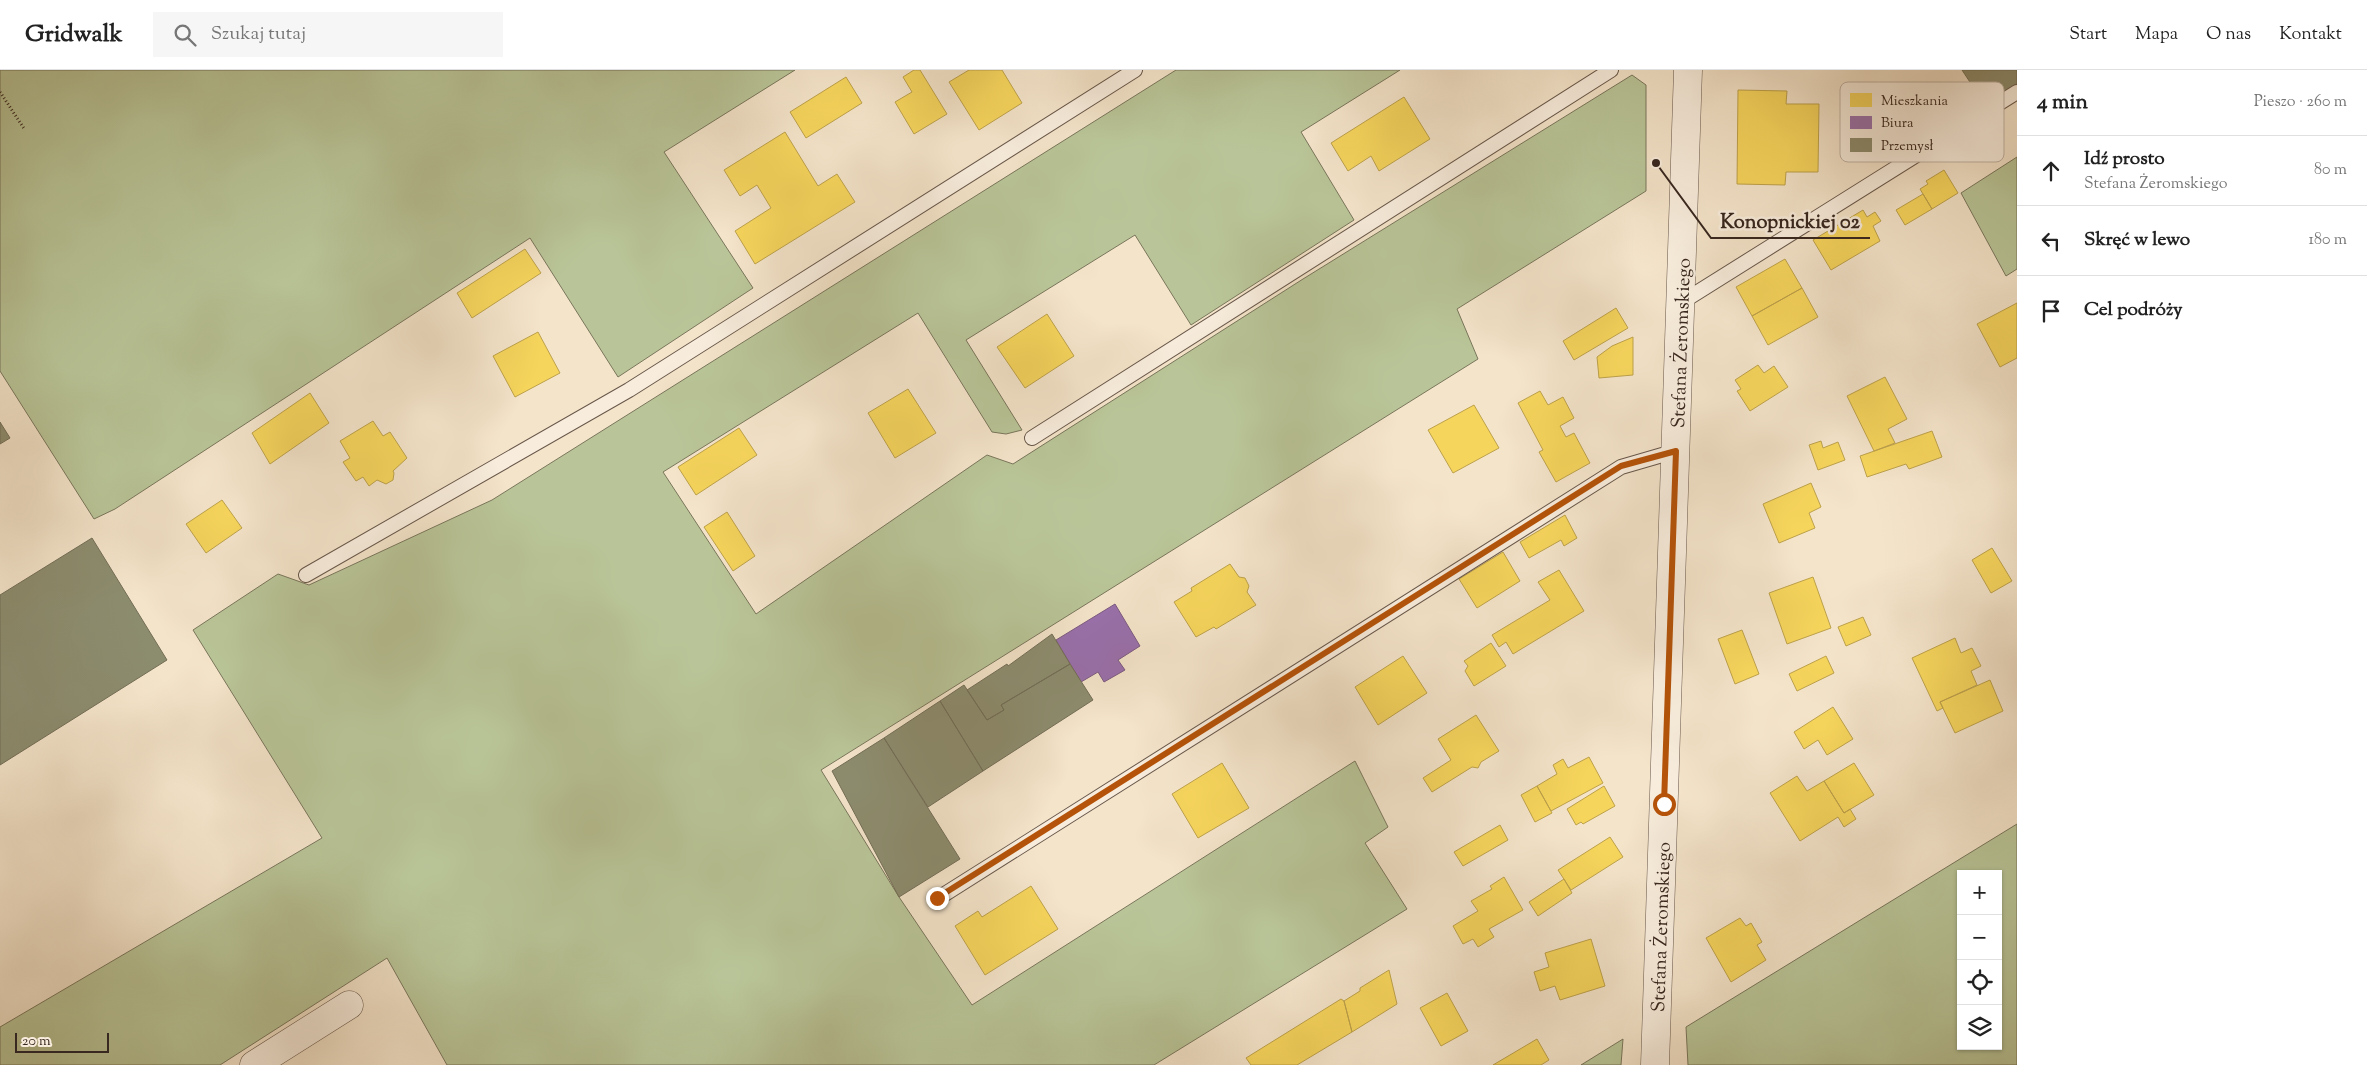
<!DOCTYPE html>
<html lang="pl">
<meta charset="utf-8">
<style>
body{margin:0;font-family:"Sorts Mill Goudy",serif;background:#f6f6f6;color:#222}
.controls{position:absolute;right:15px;bottom:15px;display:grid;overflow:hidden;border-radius:0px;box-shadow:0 1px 4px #0004}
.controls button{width:45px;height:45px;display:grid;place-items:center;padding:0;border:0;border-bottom:1px solid #e0e0e0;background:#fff;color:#222;font:25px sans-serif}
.scale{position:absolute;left:15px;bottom:12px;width:94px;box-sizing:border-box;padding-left:5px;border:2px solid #392820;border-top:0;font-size:14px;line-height:18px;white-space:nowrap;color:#392820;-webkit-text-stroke:4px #f8eddd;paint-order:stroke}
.stop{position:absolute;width:15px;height:15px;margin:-11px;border:4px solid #b45309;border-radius:50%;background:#fff}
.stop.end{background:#b45309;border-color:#fff;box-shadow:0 1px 5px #0008}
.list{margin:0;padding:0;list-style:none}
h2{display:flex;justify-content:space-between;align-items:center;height:65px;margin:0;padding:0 20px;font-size:21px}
h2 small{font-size:16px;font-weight:400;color:#767676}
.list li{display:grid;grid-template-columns:32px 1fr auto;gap:15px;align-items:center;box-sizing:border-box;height:70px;padding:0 20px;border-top:1px solid #e0e0e0}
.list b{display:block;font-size:19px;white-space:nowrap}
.list p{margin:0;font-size:16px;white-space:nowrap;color:#767676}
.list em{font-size:16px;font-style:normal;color:#767676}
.icon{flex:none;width:28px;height:28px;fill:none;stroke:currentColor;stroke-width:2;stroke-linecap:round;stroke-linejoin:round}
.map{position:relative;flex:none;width:2017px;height:995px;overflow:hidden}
header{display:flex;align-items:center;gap:30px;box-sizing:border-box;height:70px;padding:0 25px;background:#fff;border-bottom:1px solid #e0e0e0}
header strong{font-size:24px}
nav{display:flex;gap:28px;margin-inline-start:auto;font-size:18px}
.search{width:350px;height:45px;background:#f6f6f6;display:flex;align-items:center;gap:12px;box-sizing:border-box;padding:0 18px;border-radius:0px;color:#767676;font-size:19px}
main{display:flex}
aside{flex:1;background:#fff}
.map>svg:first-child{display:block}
.green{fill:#b9c598;stroke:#79765c;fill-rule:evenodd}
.homes{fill:#f6d55c;stroke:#bda14a}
.offices{fill:#9970ab;stroke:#7c5a81}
.industry{fill:#8c8c6e;stroke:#736e57}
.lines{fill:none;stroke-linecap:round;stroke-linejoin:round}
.service-casing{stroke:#68574a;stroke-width:16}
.minor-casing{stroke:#68574a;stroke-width:29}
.tertiary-casing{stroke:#68574a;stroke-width:29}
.path{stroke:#392820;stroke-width:3;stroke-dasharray:1 2.5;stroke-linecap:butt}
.service{stroke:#f8eddd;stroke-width:14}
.minor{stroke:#f8eddd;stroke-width:28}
.tertiary{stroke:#f8eddd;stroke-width:28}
.route{stroke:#b45309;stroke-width:6}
.labels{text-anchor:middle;stroke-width:5;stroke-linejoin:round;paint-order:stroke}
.street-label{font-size:19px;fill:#392820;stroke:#f8eddd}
.key{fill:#f8eddd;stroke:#bfb2a4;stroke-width:1}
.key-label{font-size:14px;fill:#392820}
.leader{fill:none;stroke:#392820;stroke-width:2}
.callout-dot{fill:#392820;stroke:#f8eddd;stroke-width:2}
.callout-label{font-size:20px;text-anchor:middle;font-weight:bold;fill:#392820;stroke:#f8eddd;stroke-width:5;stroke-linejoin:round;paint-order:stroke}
</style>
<header>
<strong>Gridwalk</strong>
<div class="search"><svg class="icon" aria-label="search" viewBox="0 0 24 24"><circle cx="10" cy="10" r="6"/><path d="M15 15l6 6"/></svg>Szukaj tutaj</div>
<nav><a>Start</a><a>Mapa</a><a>O nas</a><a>Kontakt</a></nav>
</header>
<main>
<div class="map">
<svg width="2017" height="995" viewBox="0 0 2017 995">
<rect width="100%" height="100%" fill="#f4e4ca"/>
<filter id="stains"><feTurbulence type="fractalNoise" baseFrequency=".004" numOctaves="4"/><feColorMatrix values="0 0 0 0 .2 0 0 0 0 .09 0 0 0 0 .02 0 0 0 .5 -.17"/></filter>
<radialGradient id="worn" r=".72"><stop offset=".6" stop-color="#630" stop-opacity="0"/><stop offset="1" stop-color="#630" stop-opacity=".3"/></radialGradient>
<path class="green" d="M 0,0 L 795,0 L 664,82 L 753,218 L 618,307 L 530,168 L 115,439 L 94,449 L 0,301 Z
M 1176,0 L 1400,0 L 1301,62 L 1354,150 L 1191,255 L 1135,165 L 966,270 L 1022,360 L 1006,364 L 992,362 L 918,243 L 663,402 L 756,544 L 987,385 L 1013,394 L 1303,209 L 1632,5 L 1646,15 L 1646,121 L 1457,239 L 1478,289 L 821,700 L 899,827 L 972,935 L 1355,691 L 1388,757 L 1365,773 L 1407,839 L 1154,995 L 447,995 L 387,888 L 220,995 L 0,995 L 0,957 L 322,768 L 193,560 L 278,504 L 309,515 L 492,430 Z
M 2017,87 L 2017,199 L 2006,206 L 1961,123 Z
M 2017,754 L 2017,995 L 1688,995 L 1686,957 ZM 1961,804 L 1998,804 L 1998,976 L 1961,976 Z
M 1623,969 L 1621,995 L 1581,995 Z"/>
<path class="homes" d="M 914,0 L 920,0 L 947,44 L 914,64 L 895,32 L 912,22 L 903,7 Z
M 969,0 L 1002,0 L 1022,33 L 979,60 L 949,12 Z
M 846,7 L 862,33 L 806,68 L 790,42 Z
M 1738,20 L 1787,21 L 1786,34 L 1819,34 L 1818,102 L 1786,102 L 1785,115 L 1737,114 Z
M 1404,27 L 1430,69 L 1379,101 L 1371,86 L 1348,101 L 1331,73 Z
M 785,62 L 818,116 L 837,104 L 855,132 L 755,194 L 735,161 L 771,138 L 757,115 L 740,126 L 724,100 Z
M 1944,100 L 1958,123 L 1932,139 L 1920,119 L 1928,114 L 1926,111 Z
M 1923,124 L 1932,139 L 1905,155 L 1896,140 Z
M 1863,140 L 1867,147 L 1875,142 L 1881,151 L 1873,156 L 1880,171 L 1831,200 L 1813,170 Z
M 525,179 L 541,203 L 472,248 L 457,223 Z
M 1785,189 L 1802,218 L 1752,246 L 1736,217 Z
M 1802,218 L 1818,247 L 1768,275 L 1752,246 Z
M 2017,233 L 2017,288 L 2000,297 L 1977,254 Z
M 1616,238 L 1628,258 L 1574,290 L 1563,271 Z
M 1047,244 L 1074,286 L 1025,318 L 997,277 Z
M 538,262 L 560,303 L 515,327 L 493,286 Z
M 1633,267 L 1633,305 L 1599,308 L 1597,287 L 1612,276 Z
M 1758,295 L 1764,303 L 1774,296 L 1788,317 L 1750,341 L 1737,321 L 1741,319 L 1735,310 Z
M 1885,307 L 1907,349 L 1888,359 L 1895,373 L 1874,381 L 1847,326 Z
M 908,319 L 936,363 L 895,388 L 868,343 Z
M 1540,321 L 1548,335 L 1563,327 L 1574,348 L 1560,356 L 1566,367 L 1574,363 L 1590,393 L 1556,412 L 1539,382 L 1543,380 L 1518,333 Z
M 310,323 L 329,353 L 270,394 L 252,363 Z
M 1474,335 L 1499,378 L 1453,403 L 1428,360 Z
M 373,351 L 383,366 L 390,362 L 407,388 L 393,401 L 394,403 L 393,410 L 386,414 L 377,410 L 369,416 L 363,407 L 356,411 L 343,392 L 350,388 L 340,371 Z
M 739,358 L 757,385 L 696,425 L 678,397 Z
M 1932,361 L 1942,387 L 1909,399 L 1906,394 L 1867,407 L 1860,386 Z
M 1821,371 L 1823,378 L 1838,372 L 1845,390 L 1818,400 L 1809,375 Z
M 1811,413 L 1821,437 L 1809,443 L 1815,458 L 1779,473 L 1763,434 Z
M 222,430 L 242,458 L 206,483 L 186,454 Z
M 727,442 L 755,486 L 733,501 L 704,457 Z
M 1565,445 L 1577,468 L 1564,476 L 1561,470 L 1529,488 L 1520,472 Z
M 1992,478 L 2012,511 L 1991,523 L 1972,490 Z
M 1503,482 L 1520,511 L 1477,538 L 1459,509 Z
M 1230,494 L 1239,507 L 1245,508 L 1249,516 L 1247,522 L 1256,535 L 1216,559 L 1214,557 L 1196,567 L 1174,532 L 1192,521 L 1191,518 Z
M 1559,500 L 1584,541 L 1513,584 L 1506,572 L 1499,577 L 1492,565 L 1550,530 L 1538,512 Z
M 1813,507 L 1831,558 L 1787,574 L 1769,523 Z
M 1863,547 L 1871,565 L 1846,576 L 1838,557 Z
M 1742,560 L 1759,604 L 1735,614 L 1718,569 Z
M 1955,568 L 1961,583 L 1972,578 L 1981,596 L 1971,601 L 1977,615 L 1940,632 L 1943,638 L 1937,641 L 1912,588 Z
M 1491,573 L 1506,596 L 1474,616 L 1465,601 L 1468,596 L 1464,591 Z
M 1403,586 L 1427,623 L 1378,655 L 1355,617 Z
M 1826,586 L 1834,603 L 1797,621 L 1789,604 Z
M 1990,610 L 2003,641 L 1955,663 L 1940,632 Z
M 1833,637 L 1853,669 L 1827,685 L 1818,670 L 1804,679 L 1794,662 Z
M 1476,645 L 1499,681 L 1481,692 L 1478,698 L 1472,697 L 1432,722 L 1423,708 L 1451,690 L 1438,669 Z
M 1589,687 L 1603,713 L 1551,741 L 1537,716 L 1557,704 L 1553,695 L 1563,689 L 1568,698 Z
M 1222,693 L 1249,738 L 1198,768 L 1172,724 Z
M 1854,693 L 1874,725 L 1844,743 L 1824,711 Z
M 1797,706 L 1807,721 L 1824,711 L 1844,743 L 1850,739 L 1856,749 L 1844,757 L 1838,747 L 1800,771 L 1770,723 Z
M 1537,716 L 1552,743 L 1535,752 L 1521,725 Z
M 1604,716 L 1615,736 L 1583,754 L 1581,752 L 1576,755 L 1567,739 Z
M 1500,755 L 1508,770 L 1463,796 L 1454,782 Z
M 1610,767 L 1623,787 L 1571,820 L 1558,800 Z
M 1504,807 L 1523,840 L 1489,859 L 1494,867 L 1478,877 L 1473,869 L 1463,874 L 1453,856 L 1478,841 L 1471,831 L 1492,819 L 1490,816 Z
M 1564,809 L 1572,823 L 1538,846 L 1529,832 Z
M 1031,816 L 1058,859 L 985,905 L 955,856 L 978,841 L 982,847 Z
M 1740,848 L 1746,856 L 1751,853 L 1762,872 L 1757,875 L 1766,890 L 1731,912 L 1706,868 Z
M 1591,869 L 1605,916 L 1560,930 L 1555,916 L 1540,921 L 1534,902 L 1549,897 L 1545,883 Z
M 1389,900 L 1397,934 L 1352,962 L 1344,931 L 1360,921 L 1360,918 Z
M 1447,923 L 1468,961 L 1441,976 L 1420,938 Z
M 1341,929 L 1344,931 L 1352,962 L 1297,995 L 1251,995 L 1246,988 Z
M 1537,969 L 1549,990 L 1541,995 L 1493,995 Z"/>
<path class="offices" d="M 1115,534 L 1140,576 L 1118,590 L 1125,600 L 1104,612 L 1098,602 L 1081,612 L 1056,570 Z"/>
<path class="industry" d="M 1962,0 L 2017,0 L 2017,14 L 1985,35 Z
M 0,352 L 10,368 L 0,374 Z
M 92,468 L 167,590 L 0,695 L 0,525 Z
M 1052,564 L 1070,594 L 1001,635 L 1004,640 L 987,650 L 967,620 L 1007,594 L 1008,596 Z
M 1070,594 L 1093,630 L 983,701 L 940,631 L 964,615 L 987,650 L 1004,640 L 1001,635 Z
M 940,631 L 983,701 L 928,737 L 884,668 Z
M 884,668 L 960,789 L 899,827 L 832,701 Z"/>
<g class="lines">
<g class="service-casing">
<path id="service" d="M 1682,232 L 2017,22
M 1032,368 L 1611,0
M 306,505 L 629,320 L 1135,0
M 937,829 L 1621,397 L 1676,381"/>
</g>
<g class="minor-casing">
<path id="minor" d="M 254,995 L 349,935"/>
</g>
<g class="tertiary-casing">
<path id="tertiary" d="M 1655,995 L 1688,0"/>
</g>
<path class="path" d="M 0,22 L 25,60"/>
<use href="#service" class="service"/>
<use href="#minor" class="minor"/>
<use href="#tertiary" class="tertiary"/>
</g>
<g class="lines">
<path class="route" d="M 937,828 L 1621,396 L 1676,381 L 1664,734"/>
</g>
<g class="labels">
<g class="street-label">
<text transform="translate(1680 273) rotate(-88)" y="7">Stefana Żeromskiego</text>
<text transform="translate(1660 857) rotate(-88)" y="7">Stefana Żeromskiego</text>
</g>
</g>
<rect x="1840" y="12" width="164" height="80" rx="8" class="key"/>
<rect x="1850" y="23" width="22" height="14" fill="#f6d55c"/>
<rect x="1850" y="46" width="22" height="13" fill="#9970ab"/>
<rect x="1850" y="68" width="22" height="14" fill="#8c8c6e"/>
<g class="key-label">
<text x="1881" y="35">Mieszkania</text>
<text x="1881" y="57">Biura</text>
<text x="1881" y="80">Przemysł</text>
</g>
<path class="leader" d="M1656 93L1711 168H1870"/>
<circle class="callout-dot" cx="1656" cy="93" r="5"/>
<g class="callout-label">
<text x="1790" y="158">Konopnickiej 02</text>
</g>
<rect width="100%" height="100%" filter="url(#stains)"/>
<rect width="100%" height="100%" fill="url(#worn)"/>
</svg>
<div class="controls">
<button>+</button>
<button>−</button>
<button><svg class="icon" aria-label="locate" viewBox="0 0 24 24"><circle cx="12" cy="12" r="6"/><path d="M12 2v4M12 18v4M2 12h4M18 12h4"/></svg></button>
<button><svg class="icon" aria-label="layers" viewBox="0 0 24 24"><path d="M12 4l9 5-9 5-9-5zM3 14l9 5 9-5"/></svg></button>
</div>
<div class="scale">20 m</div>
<div class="stop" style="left:1664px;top:734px"></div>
<div class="stop end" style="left:937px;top:828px"></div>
</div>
<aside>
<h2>4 min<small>Pieszo · 260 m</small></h2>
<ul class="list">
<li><svg class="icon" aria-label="ahead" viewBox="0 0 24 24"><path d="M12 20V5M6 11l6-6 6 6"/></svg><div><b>Idź prosto</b><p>Stefana Żeromskiego</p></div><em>80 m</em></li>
<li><svg class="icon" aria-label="left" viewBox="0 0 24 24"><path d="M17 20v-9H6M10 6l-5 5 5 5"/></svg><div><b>Skręć w lewo</b></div><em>180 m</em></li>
<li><svg class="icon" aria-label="arrive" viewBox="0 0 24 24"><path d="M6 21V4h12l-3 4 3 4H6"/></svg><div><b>Cel podróży</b></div></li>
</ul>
</aside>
</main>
